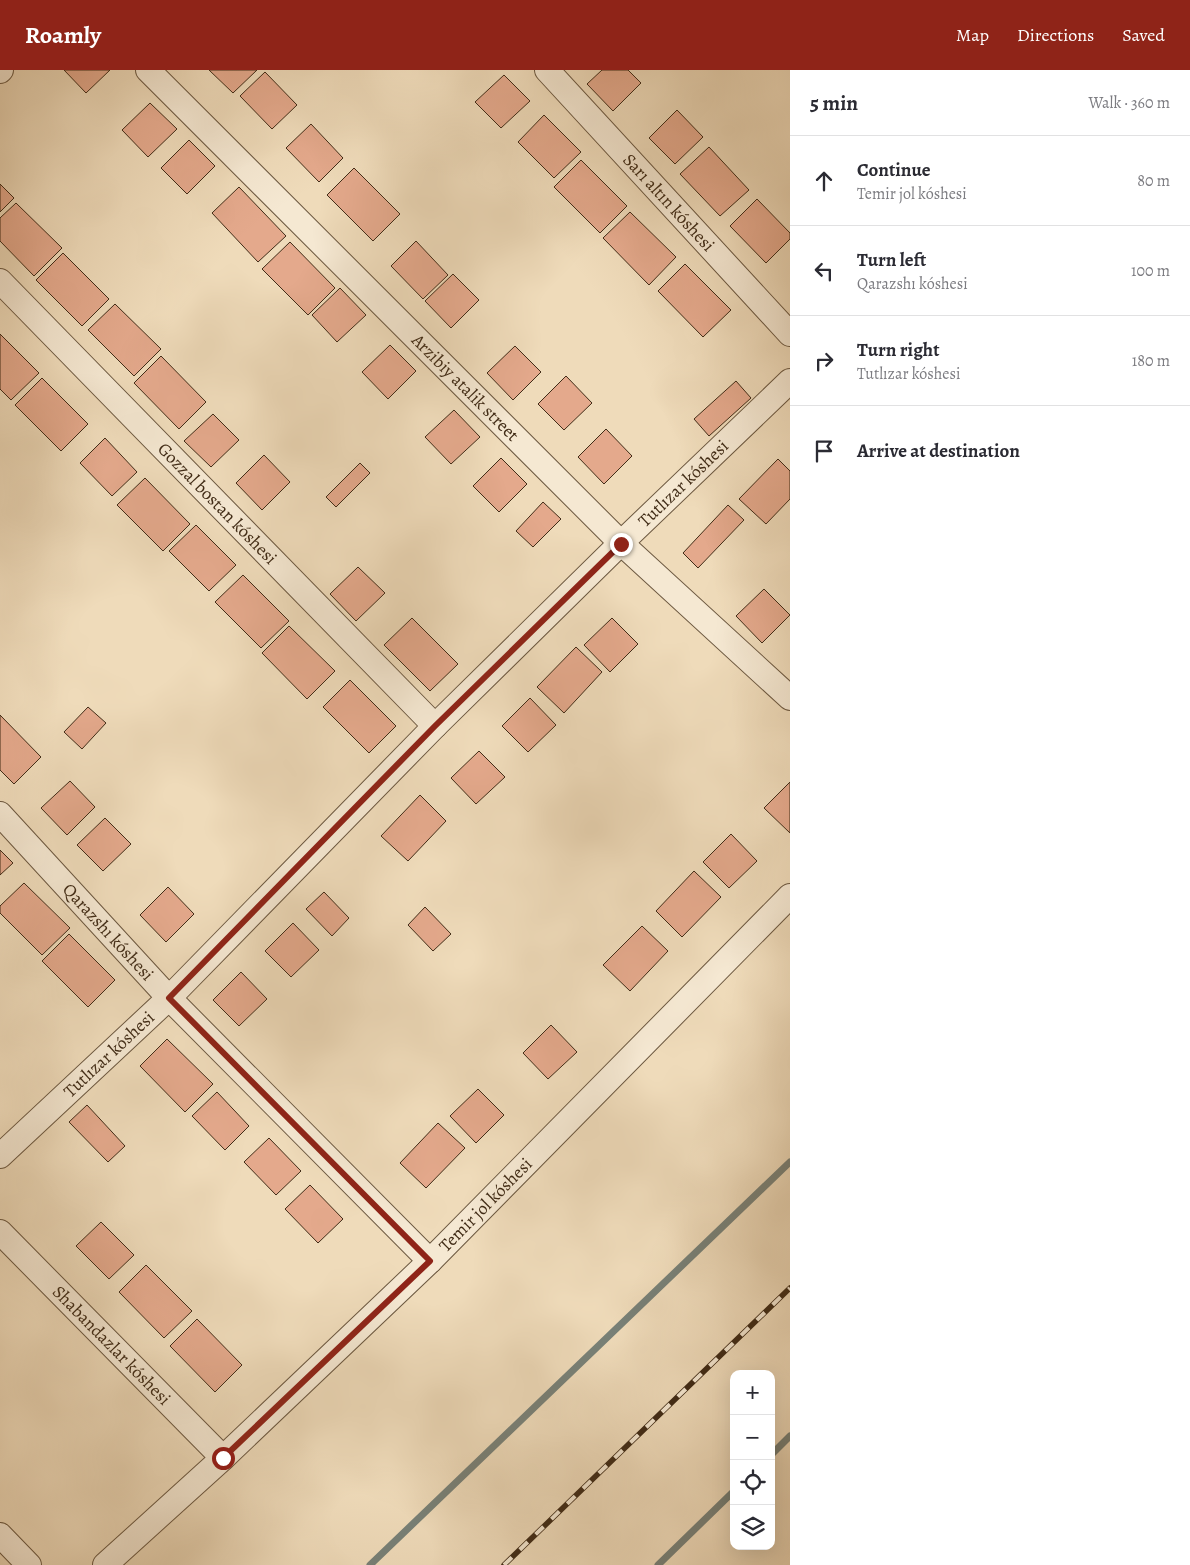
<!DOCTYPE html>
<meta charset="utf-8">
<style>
body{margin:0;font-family:Alegreya,serif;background:#f2f2f3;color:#2b2b33}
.controls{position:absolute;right:15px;bottom:15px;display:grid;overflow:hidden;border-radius:10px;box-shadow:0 5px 20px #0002}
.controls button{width:45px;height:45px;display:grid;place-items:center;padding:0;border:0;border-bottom:1px solid #e1e1e2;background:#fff;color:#2b2b33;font:25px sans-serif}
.stop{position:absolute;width:15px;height:15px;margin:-11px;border:4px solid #8f2418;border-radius:50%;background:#fff}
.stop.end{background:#8f2418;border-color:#fff;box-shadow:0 1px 5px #0008}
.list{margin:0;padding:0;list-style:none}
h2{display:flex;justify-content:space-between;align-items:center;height:65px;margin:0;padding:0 20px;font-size:21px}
h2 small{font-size:16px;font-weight:400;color:#7c7c81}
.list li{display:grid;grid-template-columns:32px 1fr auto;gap:15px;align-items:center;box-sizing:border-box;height:90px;padding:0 20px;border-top:1px solid #e1e1e2}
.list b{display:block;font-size:19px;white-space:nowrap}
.list p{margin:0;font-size:16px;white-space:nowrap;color:#7c7c81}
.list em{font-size:16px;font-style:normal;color:#7c7c81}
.icon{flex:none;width:28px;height:28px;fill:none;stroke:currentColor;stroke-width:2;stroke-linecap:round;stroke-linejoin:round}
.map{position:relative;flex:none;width:790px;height:1495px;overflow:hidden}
header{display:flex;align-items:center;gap:30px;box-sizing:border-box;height:70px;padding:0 25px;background:#8f2418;color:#fff}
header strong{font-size:24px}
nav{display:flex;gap:28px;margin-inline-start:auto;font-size:18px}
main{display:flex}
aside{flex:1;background:#fff}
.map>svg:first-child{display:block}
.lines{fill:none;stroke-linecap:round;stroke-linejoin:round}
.stream{stroke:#788178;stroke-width:7}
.building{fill:#e4a98c;stroke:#412c17}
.minor-casing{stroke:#6c5840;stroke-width:26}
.minor{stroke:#f5e8d2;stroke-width:24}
.rail-casing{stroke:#412c17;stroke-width:5.5}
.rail{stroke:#f5e8d2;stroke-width:4;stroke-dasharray:11;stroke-linecap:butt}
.route{stroke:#8f2418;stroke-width:6}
.labels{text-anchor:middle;stroke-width:4;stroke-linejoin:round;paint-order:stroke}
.street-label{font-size:18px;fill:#412c17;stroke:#f5e8d2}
</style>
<header>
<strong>Roamly</strong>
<nav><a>Map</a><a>Directions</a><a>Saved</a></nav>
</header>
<main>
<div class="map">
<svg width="790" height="1495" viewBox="0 0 790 1495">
<rect width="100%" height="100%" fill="#efdbba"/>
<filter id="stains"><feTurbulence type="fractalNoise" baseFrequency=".004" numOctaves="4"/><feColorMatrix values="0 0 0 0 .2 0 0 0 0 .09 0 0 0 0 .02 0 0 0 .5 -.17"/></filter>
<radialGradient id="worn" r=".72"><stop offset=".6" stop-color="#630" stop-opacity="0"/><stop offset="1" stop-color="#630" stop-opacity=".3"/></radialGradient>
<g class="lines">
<path class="stream" d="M 771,1385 L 790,1366
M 370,1495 L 790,1092
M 658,1495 L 734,1421"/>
</g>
<path class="building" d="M 64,0 L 110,0 L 86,23 Z
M 209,0 L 257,0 L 233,23 Z
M 602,0 L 628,0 L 641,13 L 613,41 L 587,14 Z
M 265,2 L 297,35 L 272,59 L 240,26 Z
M 504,5 L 530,31 L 501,58 L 475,32 Z
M 150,33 L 177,59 L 148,87 L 122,60 Z
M 677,40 L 703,67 L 675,94 L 649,68 Z
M 544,45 L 581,82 L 554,108 L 518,72 Z
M 311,54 L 343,88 L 319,112 L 286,78 Z
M 189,70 L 215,96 L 187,124 L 161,98 Z
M 709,77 L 749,120 L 720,146 L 680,104 Z
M 581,90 L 627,136 L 600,163 L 554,117 Z
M 354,98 L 400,144 L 373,171 L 327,125 Z
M 0,114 L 14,128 L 0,142 Z
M 239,117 L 286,166 L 258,192 L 212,143 Z
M 757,129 L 790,163 L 790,169 L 766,193 L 730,156 Z
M 16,133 L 62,178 L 34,206 L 0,171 L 0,148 Z
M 630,142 L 676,187 L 649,215 L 603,168 Z
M 416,171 L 448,205 L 423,229 L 391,196 Z
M 290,172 L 335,218 L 308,245 L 262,199 Z
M 63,183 L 109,229 L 82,256 L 36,210 Z
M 685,194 L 731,240 L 703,267 L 658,221 Z
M 453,204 L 479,230 L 451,258 L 425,231 Z
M 340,218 L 366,245 L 337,272 L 312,245 Z
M 115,234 L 161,279 L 134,306 L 88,260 Z
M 0,264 L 39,303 L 11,330 L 0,319 Z
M 390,275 L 416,301 L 388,329 L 362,302 Z
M 515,276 L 541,302 L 513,330 L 487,303 Z
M 161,286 L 206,332 L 179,359 L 134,313 Z
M 566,306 L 592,333 L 564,360 L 538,334 Z
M 42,308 L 88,354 L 61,381 L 15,335 Z
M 736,311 L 751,328 L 709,366 L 694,349 Z
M 454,340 L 480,367 L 451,394 L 425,367 Z
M 213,344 L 239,370 L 211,397 L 184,371 Z
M 606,359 L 632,386 L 604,414 L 578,387 Z
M 105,368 L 137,402 L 112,426 L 80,393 Z
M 264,385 L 290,412 L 262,440 L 236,413 Z
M 501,388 L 527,414 L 499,442 L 473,416 Z
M 778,389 L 790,401 L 790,429 L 766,454 L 739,429 Z
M 360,393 L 370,403 L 336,437 L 326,427 Z
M 145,408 L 190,454 L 163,481 L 117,435 Z
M 543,432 L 561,449 L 533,477 L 516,461 Z
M 728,435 L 744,450 L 698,498 L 683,483 Z
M 196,455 L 236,495 L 209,521 L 169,481 Z
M 358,497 L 385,523 L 356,551 L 330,524 Z
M 243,505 L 289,551 L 261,578 L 215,532 Z
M 764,519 L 790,545 L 762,573 L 736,546 Z
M 412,548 L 458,594 L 430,621 L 384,575 Z
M 612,548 L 638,574 L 610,602 L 584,575 Z
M 289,556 L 335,601 L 307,629 L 262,583 Z
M 576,577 L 602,602 L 564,643 L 537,617 Z
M 350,610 L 396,656 L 369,683 L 323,637 Z
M 530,628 L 556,655 L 528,682 L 502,656 Z
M 88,637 L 106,653 L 82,679 L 64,662 Z
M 0,645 L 41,687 L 14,714 L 0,700 Z
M 479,681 L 505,707 L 476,734 L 451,708 Z
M 70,711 L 95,737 L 67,765 L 41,738 Z
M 790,712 L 790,763 L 764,738 Z
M 420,725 L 446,751 L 408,791 L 381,766 Z
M 105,748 L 131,774 L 103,801 L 77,775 Z
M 731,764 L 757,791 L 729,818 L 703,792 Z
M 0,780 L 13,793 L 0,805 Z
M 694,801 L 721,827 L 682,867 L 656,841 Z
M 24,813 L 70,858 L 42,885 L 0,843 L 0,836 Z
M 168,817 L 194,844 L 166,872 L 140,845 Z
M 324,822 L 349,848 L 332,866 L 306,839 Z
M 425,837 L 451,864 L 433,881 L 408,855 Z
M 293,853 L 319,880 L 291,907 L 265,881 Z
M 642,856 L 668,881 L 630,921 L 603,895 Z
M 69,864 L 115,910 L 88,937 L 42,891 Z
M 241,902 L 267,929 L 239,956 L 213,930 Z
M 551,955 L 577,982 L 548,1009 L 523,983 Z
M 167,969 L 213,1014 L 185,1042 L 140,996 Z
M 478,1019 L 504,1045 L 476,1073 L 450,1046 Z
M 217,1022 L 249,1056 L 225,1080 L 192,1046 Z
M 87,1035 L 125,1076 L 108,1092 L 69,1052 Z
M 438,1053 L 465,1078 L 426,1118 L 400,1093 Z
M 269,1068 L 301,1101 L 276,1125 L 244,1092 Z
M 310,1115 L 343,1149 L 318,1173 L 285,1139 Z
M 101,1152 L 134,1185 L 109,1209 L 76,1176 Z
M 146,1195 L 192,1241 L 164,1268 L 119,1222 Z
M 197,1249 L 242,1295 L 215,1322 L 170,1276 Z"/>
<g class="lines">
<g class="minor-casing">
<g id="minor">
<path id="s1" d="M 148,0 L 621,473 L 790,628"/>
<path id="s2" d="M 547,0 L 790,264"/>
<path d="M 0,1 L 1,0"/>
<path id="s3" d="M 0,211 L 435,656"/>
<path id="s4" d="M 0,744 L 169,928 L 430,1191"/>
<path id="s5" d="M 0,1086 L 169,928 L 435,656 L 621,473 L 790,311"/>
<path id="s6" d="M 0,1162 L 223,1388"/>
<path d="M 0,1465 L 29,1495"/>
<path id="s7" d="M 105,1495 L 223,1388 L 430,1191 L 790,826"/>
</g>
</g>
<use href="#minor" class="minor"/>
<g class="rail-casing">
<path id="rail" d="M 504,1495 L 790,1218"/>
</g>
<use href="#rail" class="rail"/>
</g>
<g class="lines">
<path class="route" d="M 223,1388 L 430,1191 L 169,928 L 435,656 L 621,474"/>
</g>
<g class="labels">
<g class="street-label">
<text dy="6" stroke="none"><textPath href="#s2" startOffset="180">Sarı altın kóshesi</textPath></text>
<text dy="6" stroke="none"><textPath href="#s1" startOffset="449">Arzibiy atalik street</textPath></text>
<text dy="6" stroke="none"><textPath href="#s5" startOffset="959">Tutlızar kóshesi</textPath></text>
<text dy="6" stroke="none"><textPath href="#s3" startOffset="311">Gozzal bostan kóshesi</textPath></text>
<text dy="6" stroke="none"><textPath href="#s4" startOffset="160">Qarazshı kóshesi</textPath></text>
<text dy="6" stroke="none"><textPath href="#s5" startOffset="149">Tutlızar kóshesi</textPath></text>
<text dy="6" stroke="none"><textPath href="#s7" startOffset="524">Temir jol kóshesi</textPath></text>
<text dy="6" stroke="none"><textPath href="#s6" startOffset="159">Shabandazlar kóshesi</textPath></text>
</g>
</g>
<rect width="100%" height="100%" filter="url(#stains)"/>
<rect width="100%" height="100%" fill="url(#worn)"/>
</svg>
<div class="controls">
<button>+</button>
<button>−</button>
<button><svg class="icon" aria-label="locate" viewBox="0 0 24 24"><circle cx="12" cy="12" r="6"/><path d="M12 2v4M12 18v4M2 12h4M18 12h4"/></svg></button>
<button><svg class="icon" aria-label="layers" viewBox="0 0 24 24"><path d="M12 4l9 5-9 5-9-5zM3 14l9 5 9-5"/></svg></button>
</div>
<div class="stop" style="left:223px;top:1388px"></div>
<div class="stop end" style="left:621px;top:474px"></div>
</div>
<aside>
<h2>5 min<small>Walk · 360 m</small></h2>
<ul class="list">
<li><svg class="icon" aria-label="ahead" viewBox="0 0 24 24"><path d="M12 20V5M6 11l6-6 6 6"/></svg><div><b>Continue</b><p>Temir jol kóshesi</p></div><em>80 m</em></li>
<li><svg class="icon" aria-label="left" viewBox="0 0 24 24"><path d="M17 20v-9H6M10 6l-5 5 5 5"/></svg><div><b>Turn left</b><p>Qarazshı kóshesi</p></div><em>100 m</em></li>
<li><svg class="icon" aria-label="right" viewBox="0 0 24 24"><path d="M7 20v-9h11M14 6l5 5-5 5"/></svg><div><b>Turn right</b><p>Tutlızar kóshesi</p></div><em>180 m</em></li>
<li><svg class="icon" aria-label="arrive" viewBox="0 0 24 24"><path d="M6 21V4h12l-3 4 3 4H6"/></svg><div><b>Arrive at destination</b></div></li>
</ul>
</aside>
</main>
